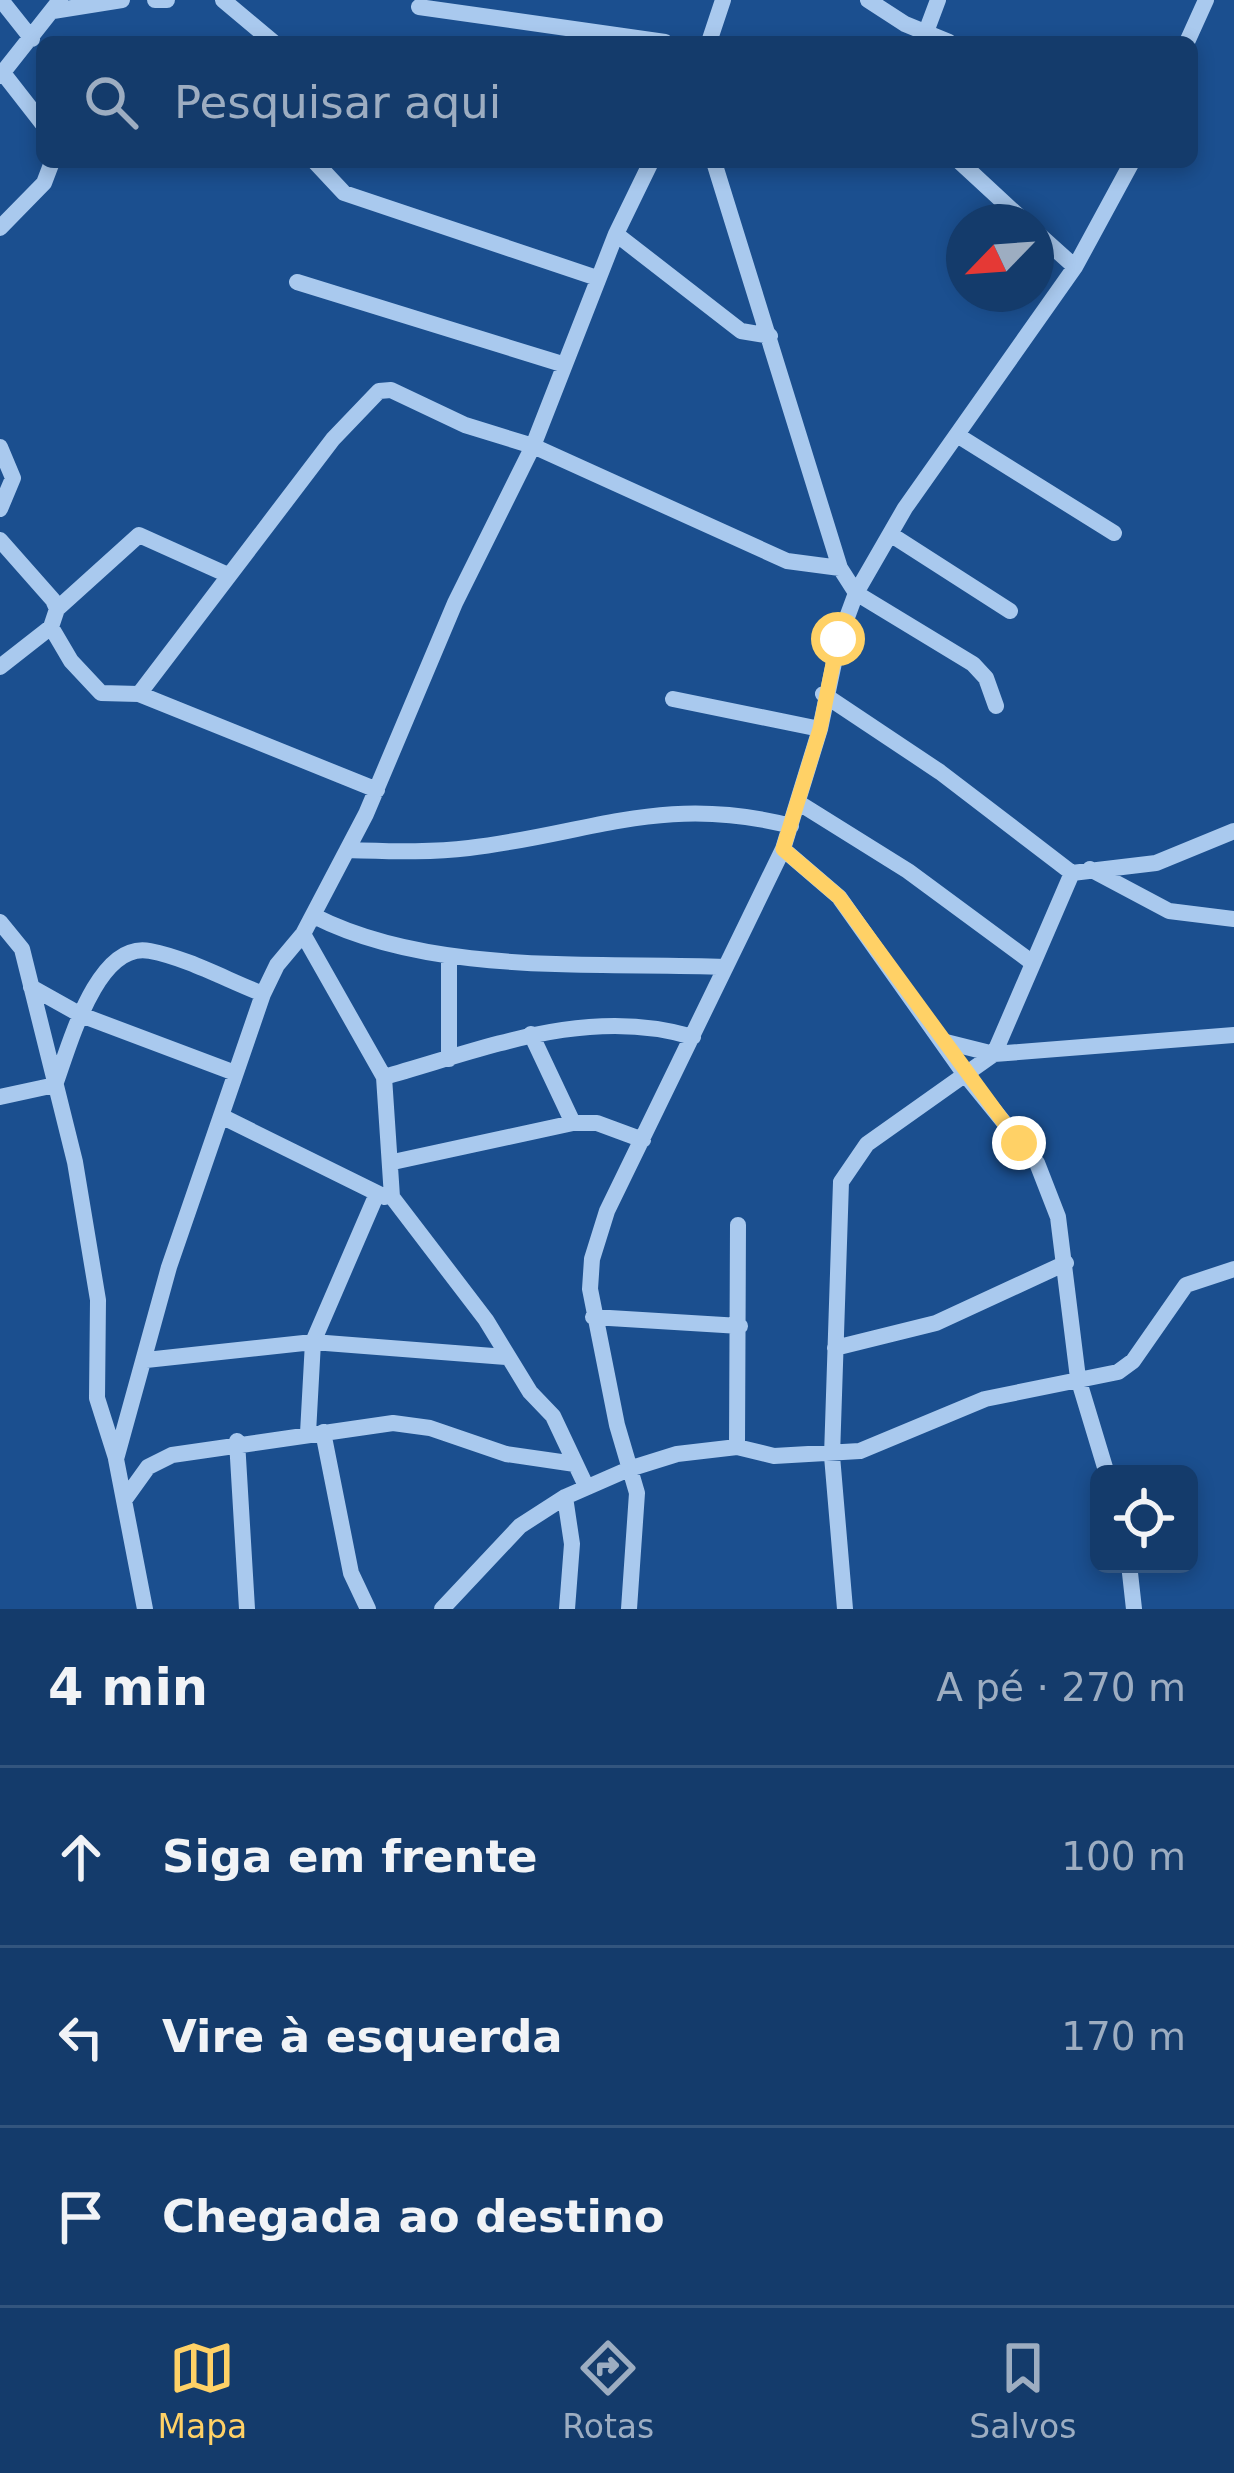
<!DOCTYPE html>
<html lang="pt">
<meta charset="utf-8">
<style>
body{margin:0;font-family:"DejaVu Sans",sans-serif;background:#214673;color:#f1f3f6}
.controls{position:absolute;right:36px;bottom:36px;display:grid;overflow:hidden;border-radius:18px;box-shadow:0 6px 18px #0003}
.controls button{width:108px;height:108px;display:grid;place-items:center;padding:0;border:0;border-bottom:3px solid #33557e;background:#143b6b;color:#f1f3f6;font:60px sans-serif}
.compass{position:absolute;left:946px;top:204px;width:108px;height:108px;border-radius:50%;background:#143b6b;box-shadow:0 6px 18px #0003;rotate:245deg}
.stop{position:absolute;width:36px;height:36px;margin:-27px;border:9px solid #ffd166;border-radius:50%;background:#fff}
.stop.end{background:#ffd166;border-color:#fff;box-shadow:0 3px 12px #0008}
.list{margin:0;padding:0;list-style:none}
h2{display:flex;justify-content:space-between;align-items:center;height:156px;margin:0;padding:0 48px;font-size:51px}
h2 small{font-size:39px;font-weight:400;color:#9dadc1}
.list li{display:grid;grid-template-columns:78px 1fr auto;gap:36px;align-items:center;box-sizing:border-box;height:180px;padding:0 48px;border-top:3px solid #33557e}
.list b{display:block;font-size:45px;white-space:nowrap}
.list em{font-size:39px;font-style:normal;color:#9dadc1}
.icon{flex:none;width:66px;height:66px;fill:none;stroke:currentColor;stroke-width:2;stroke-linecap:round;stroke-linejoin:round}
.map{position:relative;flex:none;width:1234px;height:1609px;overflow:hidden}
.search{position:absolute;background:#143b6b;box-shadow:0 6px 18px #0003;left:36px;right:36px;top:36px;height:132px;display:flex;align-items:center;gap:30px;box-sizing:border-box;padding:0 42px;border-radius:18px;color:#9dadc1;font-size:45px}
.sheet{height:696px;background:#143b6b}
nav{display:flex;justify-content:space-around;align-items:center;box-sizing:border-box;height:168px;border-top:3px solid #33557e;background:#143b6b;font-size:33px;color:#9dadc1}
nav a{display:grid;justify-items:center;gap:6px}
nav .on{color:#ffd166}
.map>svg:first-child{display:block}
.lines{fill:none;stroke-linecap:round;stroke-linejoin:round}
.minor{stroke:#a9c9ee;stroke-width:16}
.route{stroke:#ffd166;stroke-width:15}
</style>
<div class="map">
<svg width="1234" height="1609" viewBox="0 0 1234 1609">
<rect width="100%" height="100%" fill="#1b4f8f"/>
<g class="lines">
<path class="minor" d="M 1,0 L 32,39
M 155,0 L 167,0
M 223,0 L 273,42
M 868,0 L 905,24 L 949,42
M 419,7 L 665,42
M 53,11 L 122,0
M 926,32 L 938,0
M 709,42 L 723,0
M 1187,42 L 1206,0
M 3,73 L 42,123
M 0,76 L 60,0
M 315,162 L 344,193 L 597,278
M 714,162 L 840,568 L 856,593 L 973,664 L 986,678 L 996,706
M 960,162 L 1025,222
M 0,228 L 44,183 L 52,162
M 1036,232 L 1075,267
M 616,234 L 741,331 L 770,336
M 297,282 L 562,364
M 957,435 L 1114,533
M 0,447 L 13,478 L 0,509
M 890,534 L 1010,611
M 0,540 L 53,600 L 57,609 L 51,627 L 71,661 L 101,693 L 139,694 L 377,790
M 57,609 L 139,535 L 228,575
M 0,667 L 51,627
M 139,694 L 333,439 L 379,391 L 391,390 L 465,425 L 533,446 L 787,561 L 840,568
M 823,694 L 940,772 L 1072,873 L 994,1054 L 867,1144 L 841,1182 L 832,1456 L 845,1609
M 673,699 L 820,729
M 799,803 L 908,871 L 1030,961
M 783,849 L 839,897 L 963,1072 L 1037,1163 L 1058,1217 L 1078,1378 L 1107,1474
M 347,850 C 387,851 429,853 469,848 C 589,834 664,793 791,826
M 1090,869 L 1169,911 L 1234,919
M 1072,873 L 1156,863 L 1234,831
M 314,916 C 432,976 594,962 725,967
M 0,922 L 22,949 L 75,1162 L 98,1300 L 97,1398 L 116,1458
M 449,956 L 449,1059
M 31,987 L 81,1015 L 235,1073
M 531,1034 L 573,1123
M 942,1041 L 994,1054 L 1234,1035
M 384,1077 C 485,1049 588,1005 693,1037
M 0,1097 L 55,1085 C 69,1047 97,940 150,951 C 187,958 227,980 263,994
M 221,1116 L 385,1197
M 393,1162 L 573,1123 L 597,1123 L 643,1140
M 593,1317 L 740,1326
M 835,1348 L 936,1323 L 1066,1263
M 146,1360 L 313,1342 L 506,1357
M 323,1432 L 351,1573 L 368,1609
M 308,1433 L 313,1342 L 376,1196
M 237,1441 L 247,1609
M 737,1447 L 738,1225
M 586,1486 L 553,1416 L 530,1392 L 486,1320 L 392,1197 L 384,1077 L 303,934 L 366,814 L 455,603 L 533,446 L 616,234 L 651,162
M 565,1497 L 572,1544 L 567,1609
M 125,1499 L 148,1467 L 172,1455 L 393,1423 L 430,1428 L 506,1454 L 575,1464
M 1129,1564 L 1134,1609
M 145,1609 L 116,1459 L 169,1267 L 263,994 L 277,965 L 303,934
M 442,1609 L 520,1526 L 565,1497 L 629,1469 L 677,1454 L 737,1447 L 774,1456 L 860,1451 L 985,1399 L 1118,1372 L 1133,1361 L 1186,1285 L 1234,1269
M 629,1609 L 637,1493 L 617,1425 L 590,1289 L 592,1259 L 607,1211 L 783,849 L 820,729 L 839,639 L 856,593 L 905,508 L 1075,267 L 1132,162"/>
</g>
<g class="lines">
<path class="route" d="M 838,639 L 820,729 L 783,849 L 839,897 L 1019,1143"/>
</g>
</svg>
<div class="controls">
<button><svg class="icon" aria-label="locate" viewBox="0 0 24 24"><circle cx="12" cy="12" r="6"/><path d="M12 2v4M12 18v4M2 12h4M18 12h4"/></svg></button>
</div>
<svg class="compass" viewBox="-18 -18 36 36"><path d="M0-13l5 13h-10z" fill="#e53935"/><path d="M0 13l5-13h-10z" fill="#9dadc1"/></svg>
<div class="stop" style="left:838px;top:639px"></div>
<div class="stop end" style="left:1019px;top:1143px"></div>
<div class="search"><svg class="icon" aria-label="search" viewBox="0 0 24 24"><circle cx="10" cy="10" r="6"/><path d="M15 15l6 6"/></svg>Pesquisar aqui</div>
</div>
<section class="sheet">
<h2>4 min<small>A pé · 270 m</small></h2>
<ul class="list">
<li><svg class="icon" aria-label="ahead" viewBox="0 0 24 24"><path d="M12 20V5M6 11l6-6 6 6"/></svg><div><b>Siga em frente</b></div><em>100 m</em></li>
<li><svg class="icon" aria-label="left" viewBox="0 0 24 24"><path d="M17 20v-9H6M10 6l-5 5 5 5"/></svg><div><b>Vire à esquerda</b></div><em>170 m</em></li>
<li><svg class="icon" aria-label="arrive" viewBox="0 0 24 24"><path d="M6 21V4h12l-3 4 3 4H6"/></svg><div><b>Chegada ao destino</b></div></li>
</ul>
</section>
<nav>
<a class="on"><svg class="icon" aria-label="map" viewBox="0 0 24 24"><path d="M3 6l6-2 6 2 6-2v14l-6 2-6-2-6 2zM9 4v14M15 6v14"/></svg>Mapa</a>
<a><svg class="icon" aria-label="directions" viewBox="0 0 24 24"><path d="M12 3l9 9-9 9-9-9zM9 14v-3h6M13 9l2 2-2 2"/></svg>Rotas</a>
<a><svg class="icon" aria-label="saved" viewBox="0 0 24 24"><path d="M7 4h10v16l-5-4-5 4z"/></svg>Salvos</a>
</nav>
